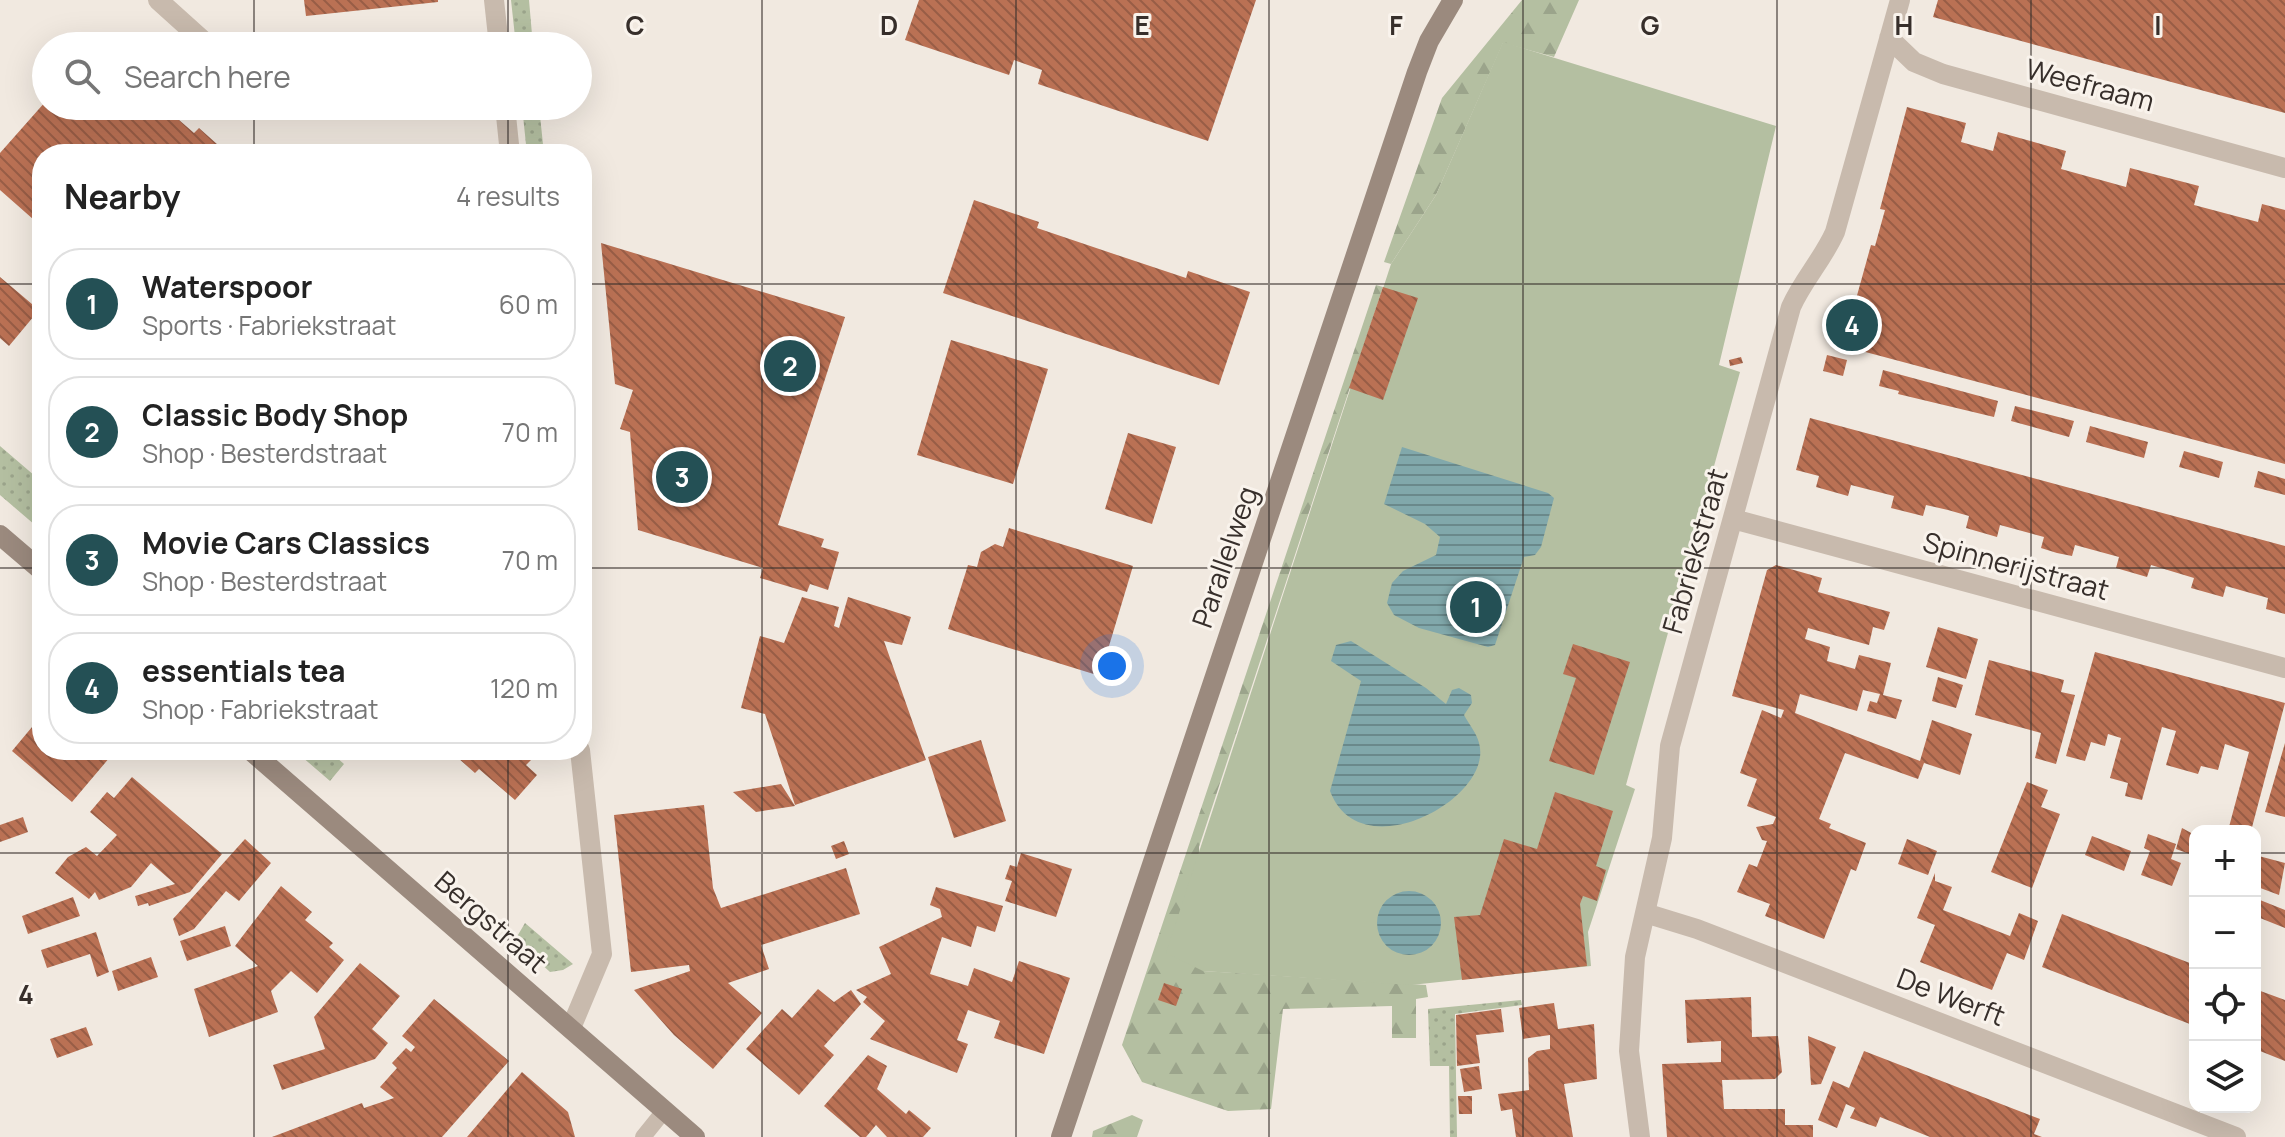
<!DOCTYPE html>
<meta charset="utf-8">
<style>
body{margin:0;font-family:Manrope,sans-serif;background:#f6f6f6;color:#222}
.controls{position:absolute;right:24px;bottom:24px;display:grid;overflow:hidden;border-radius:16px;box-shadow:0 8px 32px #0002}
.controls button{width:72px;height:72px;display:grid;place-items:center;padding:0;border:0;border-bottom:2px solid #e0e0e0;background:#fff;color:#222;font:40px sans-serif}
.you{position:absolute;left:1112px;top:666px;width:28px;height:28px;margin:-20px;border:6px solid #fff;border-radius:50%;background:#1a73e8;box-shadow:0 0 0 12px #1a73e833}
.badge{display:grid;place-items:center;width:52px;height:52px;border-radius:50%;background:#245055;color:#fff;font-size:26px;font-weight:700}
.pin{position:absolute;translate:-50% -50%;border:4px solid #fff;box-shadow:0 2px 8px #0006}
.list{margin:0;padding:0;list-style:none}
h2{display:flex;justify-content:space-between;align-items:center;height:104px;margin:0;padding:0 32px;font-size:34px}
h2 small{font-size:26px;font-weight:400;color:#767676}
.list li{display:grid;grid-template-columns:52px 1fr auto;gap:24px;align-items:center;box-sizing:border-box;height:112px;margin:0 16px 16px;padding:0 16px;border:2px solid #e0e0e0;border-radius:32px}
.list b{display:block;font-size:30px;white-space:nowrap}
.list p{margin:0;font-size:26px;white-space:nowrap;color:#767676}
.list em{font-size:26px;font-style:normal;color:#767676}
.icon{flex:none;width:44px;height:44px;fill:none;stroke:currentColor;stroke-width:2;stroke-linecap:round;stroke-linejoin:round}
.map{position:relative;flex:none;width:2285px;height:1137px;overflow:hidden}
.search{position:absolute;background:#fff;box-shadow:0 8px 32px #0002;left:32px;top:32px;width:560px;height:88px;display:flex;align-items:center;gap:20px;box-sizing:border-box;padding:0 28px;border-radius:44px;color:#767676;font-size:30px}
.panel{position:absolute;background:#fff;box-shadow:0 8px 32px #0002;left:32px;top:144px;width:560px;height:616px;border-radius:32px}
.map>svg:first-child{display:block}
.grass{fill:url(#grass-dots)}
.forest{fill:url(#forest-firs)}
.park{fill:#b4bfa1}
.water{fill:url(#water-rules)}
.building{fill:url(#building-back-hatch)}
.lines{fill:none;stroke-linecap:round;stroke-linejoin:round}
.lane{stroke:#c8baad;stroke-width:16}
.street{stroke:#c8baad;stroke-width:20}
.secondary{stroke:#9b8a7e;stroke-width:20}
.grid{fill:none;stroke:#372f2b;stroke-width:2;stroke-opacity:0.55}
.labels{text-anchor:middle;stroke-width:6;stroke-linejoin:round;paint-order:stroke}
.street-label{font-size:28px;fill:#372f2b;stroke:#f9f3ec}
.grid-label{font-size:26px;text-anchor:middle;font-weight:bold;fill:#372f2b;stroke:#f9f3ec;stroke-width:6;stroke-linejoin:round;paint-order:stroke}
</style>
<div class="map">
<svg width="2285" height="1137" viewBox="0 0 2285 1137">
<defs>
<pattern id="grass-dots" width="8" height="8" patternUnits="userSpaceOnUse" patternTransform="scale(2)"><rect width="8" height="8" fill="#b4bfa1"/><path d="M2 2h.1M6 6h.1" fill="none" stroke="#9ba48b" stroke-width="1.8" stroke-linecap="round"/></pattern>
<pattern id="forest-firs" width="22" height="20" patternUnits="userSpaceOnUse" patternTransform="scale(2)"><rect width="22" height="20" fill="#b4bfa1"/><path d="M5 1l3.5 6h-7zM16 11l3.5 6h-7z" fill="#9ba48b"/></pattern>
<pattern id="water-rules" width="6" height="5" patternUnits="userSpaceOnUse" patternTransform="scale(2)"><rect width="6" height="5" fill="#81a8ab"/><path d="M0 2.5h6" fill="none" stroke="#6a898b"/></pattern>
<pattern id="building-back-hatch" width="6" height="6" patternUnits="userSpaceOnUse" patternTransform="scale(2)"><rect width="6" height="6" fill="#ba7154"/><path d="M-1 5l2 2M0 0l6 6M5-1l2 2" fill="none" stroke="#985d46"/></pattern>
</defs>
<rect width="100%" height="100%" fill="#f1e9e0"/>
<path class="grass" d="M 511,0 L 529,0 L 533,46 L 516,46 Z
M 522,106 L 539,106 L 544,154 L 527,154 Z
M 0,446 L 42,482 L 42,531 L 0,495 Z
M 294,750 L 328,750 L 344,764 L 330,781 Z
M 525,923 L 573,964 L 563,970 L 550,972 L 515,940 Z
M 1521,1000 L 1522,1005 L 1455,1014 L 1457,1137 L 1450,1137 L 1449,1066 L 1430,1066 L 1428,1009 Z"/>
<path class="forest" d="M 1522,0 L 1579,0 L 1554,57 L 1503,43 L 1436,195 L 1391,264 L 1384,262 L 1442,98 Z
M 1376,285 L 1383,287 L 1199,847 L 1203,971 L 1426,985 L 1428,997 L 1416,999 L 1416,1038 L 1392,1038 L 1392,1006 L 1283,1009 L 1271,1109 L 1228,1111 L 1142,1082 L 1122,1045 Z
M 1132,1115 L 1143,1120 L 1137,1137 L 1092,1137 L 1093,1131 Z"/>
<path class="park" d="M 1503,42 L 1776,126 L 1719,365 L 1740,372 L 1626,785 L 1635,789 L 1588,932 L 1591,966 L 1411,985 L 1203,971 L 1166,953 L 1391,264 L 1436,195 Z"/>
<path class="water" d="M 1402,447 L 1548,493 L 1554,498 L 1541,547 L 1535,555 L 1524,557 L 1495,645 L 1488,647 L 1419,628 L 1394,615 L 1387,603 L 1392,583 L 1403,571 L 1436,555 L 1440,537 L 1425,524 L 1384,504 Z
M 1351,641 L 1426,688 L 1446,704 L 1452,690 L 1459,688 L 1471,695 L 1472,703 L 1464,715 C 1469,724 1477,734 1479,743 C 1495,798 1360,871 1330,791 L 1361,681 L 1331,661 L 1336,645 Z
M1377 923a32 32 0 1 1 64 0a32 32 0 1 1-64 0Z"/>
<path class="building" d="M 304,0 L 438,0 L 438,2 L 306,16 Z
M 919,0 L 1256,0 L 1208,141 L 1038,84 L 1042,70 L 1014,60 L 1009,75 L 905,40 Z
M 1938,0 L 2285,0 L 2285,113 L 1933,17 Z
M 46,101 L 46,106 L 163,106 L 194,133 L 199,128 L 218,145 L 211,154 L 42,154 L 42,227 L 0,190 L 0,153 Z
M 1907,107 L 1966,123 L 1961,142 L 1993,151 L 1998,132 L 2066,151 L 2061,169 L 2126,187 L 2130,168 L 2199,186 L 2194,205 L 2258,222 L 2262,204 L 2285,210 L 2285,464 L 1843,346 L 1871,245 L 1875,246 L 1885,210 L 1880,209 Z
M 469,146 L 470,154 L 407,154 L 407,152 Z
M 359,149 L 360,154 L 332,154 L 332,152 Z
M 974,200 L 1039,222 L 1037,228 L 1111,253 L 1186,278 L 1188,271 L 1250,292 L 1219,385 L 943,293 Z
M 601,243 L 845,317 L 778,525 L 824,539 L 821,547 L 839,552 L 828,590 L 810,584 L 807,592 L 760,578 L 763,568 L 638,530 L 630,432 L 620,429 L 633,390 L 615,384 Z
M 0,277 L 39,310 L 9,346 L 0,338 Z
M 1383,287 L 1418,298 L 1383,400 L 1349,388 Z
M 951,340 L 1048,369 L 1013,484 L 917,455 Z
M 1827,355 L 1847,360 L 1843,376 L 1823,371 Z
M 1741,357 L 1743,363 L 1730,366 L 1729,360 Z
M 1883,370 L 1998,401 L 1994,417 L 1898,394 L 1899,391 L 1879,386 Z
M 2015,406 L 2074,421 L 2069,437 L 2011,421 Z
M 1810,418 L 2285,546 L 2285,614 L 2266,609 L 2268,598 L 2226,586 L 2223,597 L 2191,588 L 2194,578 L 2151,565 L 2147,577 L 2116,568 L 2119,557 L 2075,545 L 2072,556 L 2057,553 L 2041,548 L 2044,537 L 2000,525 L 1997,537 L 1966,528 L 1969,516 L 1948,510 L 1926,505 L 1923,516 L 1891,508 L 1894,496 L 1851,485 L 1848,496 L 1816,487 L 1819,476 L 1796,470 Z
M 2090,426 L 2148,442 L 2144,458 L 2086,442 Z
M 1128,433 L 1176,447 L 1152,524 L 1105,509 Z
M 2184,451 L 2223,462 L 2219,478 L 2179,467 Z
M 2258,471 L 2285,479 L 2285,495 L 2254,487 Z
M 1009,528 L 1133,566 L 1100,676 L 948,629 L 968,565 L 977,567 L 981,552 L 995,544 L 1003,547 Z
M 1776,565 L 1822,578 L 1818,592 L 1890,612 L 1884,630 L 1873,627 L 1869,645 L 1808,628 L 1805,639 L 1830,647 L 1827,661 L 1855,669 L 1859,655 L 1891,663 L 1883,695 L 1902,700 L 1896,719 L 1867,711 L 1870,701 L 1877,703 L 1880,694 L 1863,690 L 1857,711 L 1800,694 L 1795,713 L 1920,761 L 1932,720 L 1972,734 L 1960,775 L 1924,763 L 1918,779 L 1845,753 L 1819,819 L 1831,824 L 1829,828 L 1866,843 L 1856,871 L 1851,869 L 1824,939 L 1765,916 L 1770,904 L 1737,892 L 1749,864 L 1757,867 L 1767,841 L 1762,840 L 1756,827 L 1773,824 L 1776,817 L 1747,806 L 1757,779 L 1740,773 L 1762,710 L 1781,718 L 1784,710 L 1732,696 L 1767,570 Z
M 802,597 L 839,607 L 834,626 L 839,628 L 848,597 L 911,617 L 902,645 L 884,641 L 926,760 L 795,805 L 765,714 L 741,708 L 760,636 L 784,643 Z
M 1938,627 L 1978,639 L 1966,679 L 1926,667 Z
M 1573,644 L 1630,662 L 1594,775 L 1549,761 L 1576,678 L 1563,674 Z
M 2095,652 L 2285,703 L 2251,831 L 2229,827 L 2249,752 L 2225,744 L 2218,770 L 2201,766 L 2198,774 L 2166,765 L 2176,731 L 2162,727 L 2142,800 L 2125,796 L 2128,783 L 2110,778 L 2121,738 L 2108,734 L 2105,746 L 2091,742 L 2085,761 L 2066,756 Z
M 1989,660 L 2064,680 L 2061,692 L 2075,695 L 2056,764 L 2035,758 L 2041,733 L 1975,715 Z
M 1938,677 L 1963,685 L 1956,708 L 1932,701 Z
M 42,715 L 42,750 L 116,750 L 72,802 L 12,751 Z
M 981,740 L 1006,821 L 954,838 L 928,757 Z
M 2285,743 L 2285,817 L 2265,812 Z
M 449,750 L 534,750 L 535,756 L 526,765 L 537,775 L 515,800 L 479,769 L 475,773 Z
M 132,777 L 222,854 L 190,892 L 149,906 L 148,903 L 138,906 L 135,896 L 175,884 L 151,863 L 131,887 L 99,900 L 95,892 L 89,899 L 55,873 L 68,857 L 86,847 L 97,856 L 117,835 L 90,812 L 107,792 L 114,798 Z
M 2027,782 L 2048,790 L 2041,807 L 2060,814 L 2032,888 L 1991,872 Z
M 781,784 L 795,806 L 756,812 L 733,792 Z
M 1555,792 L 1613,811 L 1596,866 L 1606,870 L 1597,901 L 1583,896 L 1580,904 L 1587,966 L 1462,980 L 1454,917 L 1480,915 L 1504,839 L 1537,849 Z
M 704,805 L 713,888 L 721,908 L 846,868 L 860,914 L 761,945 L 769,969 L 728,983 L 762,1013 L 713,1069 L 674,1035 L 634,990 L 690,971 L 689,965 L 631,972 L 614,815 Z
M 23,817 L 28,832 L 0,842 L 0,825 Z
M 2182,828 L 2195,835 L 2195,856 L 2176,849 Z
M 2148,834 L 2176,844 L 2171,859 L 2181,863 L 2172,886 L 2141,875 L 2150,851 L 2144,848 Z
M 2092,836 L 2131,851 L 2124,871 L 2085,855 Z
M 245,839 L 271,863 L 239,901 L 226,891 L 194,929 L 179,936 L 173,919 Z
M 1907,839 L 1937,851 L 1928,875 L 1898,864 Z
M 844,841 L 849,854 L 836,859 L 831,846 Z
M 1021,853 L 1072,869 L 1056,917 L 1005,901 L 1012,881 L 1005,879 L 1010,865 L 1017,867 Z
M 2255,855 L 2285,863 L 2279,895 L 2255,886 Z
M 1935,873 L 1935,881 L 1952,887 L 1943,910 L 2010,936 L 2019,913 L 2038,921 L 2024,960 L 2007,953 L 1992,990 L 1920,962 L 1935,925 L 1917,918 Z
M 281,886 L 312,912 L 305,920 L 333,943 L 329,947 L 344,960 L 317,993 L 291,971 L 271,991 L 278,1012 L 209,1037 L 194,989 L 258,966 L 235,946 Z
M 936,887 L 1003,906 L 995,932 L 977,926 L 971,947 L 942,937 L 930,974 L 968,986 L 974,968 L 1012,982 L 1019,961 L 1070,978 L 1044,1054 L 994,1038 L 1000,1021 L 968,1010 L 957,1040 L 968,1044 L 957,1073 L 870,1039 L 885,1021 L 863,1002 L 867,997 L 856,990 L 891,974 L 879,947 L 942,917 L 940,909 L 930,905 Z
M 73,897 L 80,916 L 28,934 L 22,916 Z
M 2255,898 L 2285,910 L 2285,928 L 2255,916 Z
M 2062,914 L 2195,965 L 2195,1026 L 2042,967 Z
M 225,926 L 231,946 L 187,961 L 180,941 Z
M 96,932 L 109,972 L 97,977 L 90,954 L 47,968 L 41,950 Z
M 151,957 L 158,977 L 118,991 L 112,971 Z
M 360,963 L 400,996 L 372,1029 L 388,1043 L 375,1059 L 282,1090 L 273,1065 L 325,1049 L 314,1017 Z
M 1164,983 L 1182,989 L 1176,1006 L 1158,1000 Z
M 818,989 L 834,1002 L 851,990 L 861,1004 L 824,1046 L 834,1055 L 799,1095 L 746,1049 L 782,1009 L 792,1018 Z
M 2255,989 L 2285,1000 L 2285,1061 L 2255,1049 Z
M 1751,997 L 1752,1037 L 1778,1036 L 1782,1072 L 1775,1079 L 1722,1080 L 1724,1109 L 1785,1109 L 1785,1125 L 1813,1125 L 1813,1137 L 1667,1137 L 1662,1064 L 1721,1062 L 1721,1041 L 1687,1043 L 1685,1000 Z
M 434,999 L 509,1061 L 442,1137 L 272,1137 L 362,1103 L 364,1108 L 394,1098 L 380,1087 L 397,1068 L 392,1063 L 406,1048 L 411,1052 L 415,1047 L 402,1036 Z
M 1554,1003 L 1558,1029 L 1594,1024 L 1597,1079 L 1564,1084 L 1573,1137 L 1516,1137 L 1512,1109 L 1501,1111 L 1498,1094 L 1529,1090 L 1528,1058 L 1537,1051 L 1550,1049 L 1550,1035 L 1523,1039 L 1519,1008 Z
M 1501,1009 L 1504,1032 L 1476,1035 L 1480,1063 L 1457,1066 L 1456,1015 Z
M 86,1027 L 93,1045 L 57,1058 L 50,1039 Z
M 1808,1036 L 1836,1047 L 1821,1084 L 1811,1085 Z
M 1864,1051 L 2040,1119 L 2034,1134 L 2042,1137 L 1930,1137 L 1880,1117 L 1876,1127 L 1850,1118 L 1855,1108 L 1846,1104 L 1837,1128 L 1818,1120 L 1833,1081 L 1849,1088 Z
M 868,1055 L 887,1066 L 877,1089 L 906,1114 L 909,1110 L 931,1128 L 923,1137 L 887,1137 L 876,1125 L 866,1137 L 860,1137 L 824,1106 Z
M 1479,1066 L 1482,1089 L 1464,1092 L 1460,1069 Z
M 522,1072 L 568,1112 L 575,1137 L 467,1137 Z
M 1458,1096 L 1472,1096 L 1472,1114 L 1459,1114 Z"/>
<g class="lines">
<path class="lane" d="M 643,1137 L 664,1111"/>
<path class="street" d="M 158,0 L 209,46
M 494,0 L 499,46
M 1889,38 L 1914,62 L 1943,74 L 2285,168
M 505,106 L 510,154
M 1733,519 L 2285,668
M 1645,913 L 1697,929 L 2236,1137
M 571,1028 L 602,954 L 580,750
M 1640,1137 L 1629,1051 L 1635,957 L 1662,838 L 1670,746 L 1791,307 C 1803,280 1823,259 1835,232 L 1900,0"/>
<path class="secondary" d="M 0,535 L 42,571
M 250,750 L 695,1137
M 1061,1137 L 1417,72 L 1429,41 L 1453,0"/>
</g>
<path class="grid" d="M 254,0 L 254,46M 508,0 L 508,46M 762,0 L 762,1137M 1016,0 L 1016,1137M 1269,0 L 1269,1137M 1523,0 L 1523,1137M 1777,0 L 1777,1137M 2031,0 L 2031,1137M 254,106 L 254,154M 508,106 L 508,154M 0,284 L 42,284M 582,284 L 2285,284M 0,568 L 42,568M 582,568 L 2285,568M 254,750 L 254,1137M 508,750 L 508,1137M 0,853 L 2195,853M 2255,853 L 2285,853"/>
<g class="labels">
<g class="street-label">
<text transform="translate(2090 85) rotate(15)" y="10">Weefraam</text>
<text transform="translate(1695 551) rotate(-74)" y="10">Fabriekstraat</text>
<text transform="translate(1225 557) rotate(-71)" y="10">Parallelweg</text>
<text transform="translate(2016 566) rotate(15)" y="10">Spinnerijstraat</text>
<text transform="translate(491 922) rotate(41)" y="10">Bergstraat</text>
<text transform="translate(1951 997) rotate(21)" y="10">De Werft</text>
</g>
</g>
<g class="grid-label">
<text x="635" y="35">C</text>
<text x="889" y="35">D</text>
<text x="1142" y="35">E</text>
<text x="1396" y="35">F</text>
<text x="1650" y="35">G</text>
<text x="1904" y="35">H</text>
<text x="2158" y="35">I</text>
<text x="26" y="1004">4</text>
</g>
</svg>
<div class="controls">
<button>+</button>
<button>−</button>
<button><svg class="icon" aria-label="locate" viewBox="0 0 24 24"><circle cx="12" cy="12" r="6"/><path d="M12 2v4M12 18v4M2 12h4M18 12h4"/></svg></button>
<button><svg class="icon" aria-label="layers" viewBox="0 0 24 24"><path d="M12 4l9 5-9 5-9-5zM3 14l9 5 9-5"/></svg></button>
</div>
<div class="you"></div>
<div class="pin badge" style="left:1476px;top:607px">1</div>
<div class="pin badge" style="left:790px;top:366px">2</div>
<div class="pin badge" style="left:682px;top:477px">3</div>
<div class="pin badge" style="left:1852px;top:325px">4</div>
<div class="search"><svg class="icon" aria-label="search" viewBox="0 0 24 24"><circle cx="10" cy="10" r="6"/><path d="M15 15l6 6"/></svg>Search here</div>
<section class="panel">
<h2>Nearby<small>4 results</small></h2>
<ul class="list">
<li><span class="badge">1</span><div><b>Waterspoor</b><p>Sports · Fabriekstraat</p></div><em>60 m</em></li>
<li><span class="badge">2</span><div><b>Classic Body Shop</b><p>Shop · Besterdstraat</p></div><em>70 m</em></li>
<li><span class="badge">3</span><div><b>Movie Cars Classics</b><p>Shop · Besterdstraat</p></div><em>70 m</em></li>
<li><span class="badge">4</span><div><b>essentials tea</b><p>Shop · Fabriekstraat</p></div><em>120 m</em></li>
</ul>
</section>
</div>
